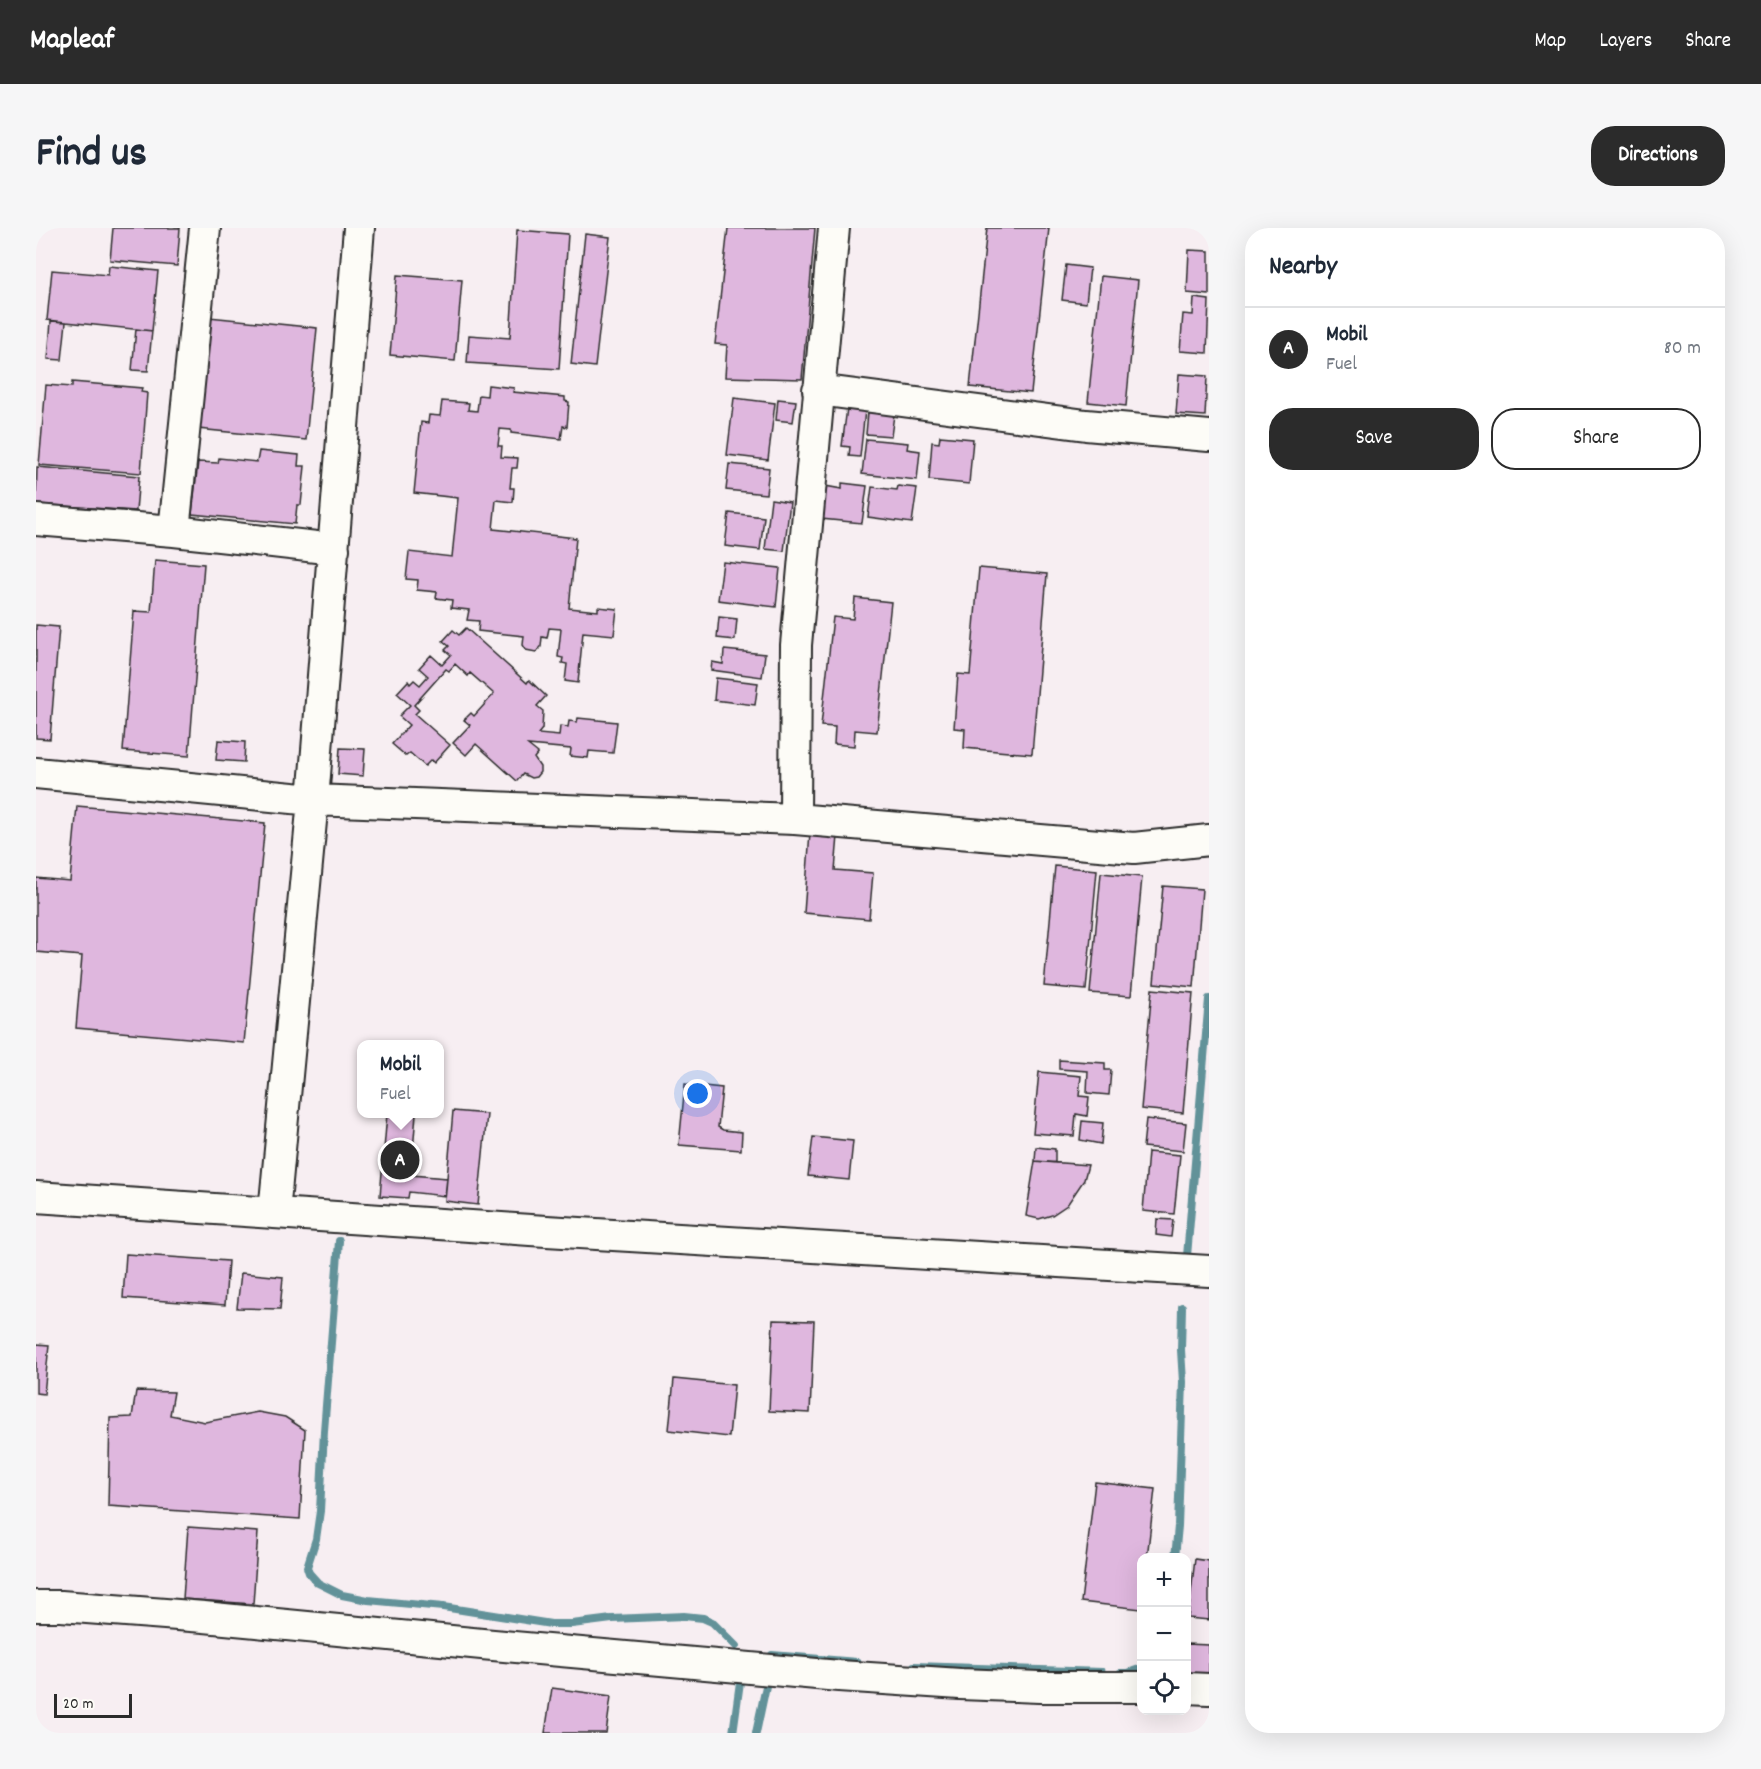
<!DOCTYPE html>
<meta charset="utf-8">
<style>
body{margin:0;font-family:Dekko,sans-serif;background:#f6f6f7;color:#1f2937}
.controls{position:absolute;right:18px;bottom:18px;display:grid;overflow:hidden;border-radius:12px;box-shadow:0 6px 24px #0002}
.controls button{width:54px;height:54px;display:grid;place-items:center;padding:0;border:0;border-bottom:2px solid #e0e1e3;background:#fff;color:#1f2937;font:30px sans-serif}
.scale{position:absolute;left:18px;bottom:15px;width:78px;box-sizing:border-box;padding-left:6px;border:3px solid #2b2b2b;border-top:0;font-size:16px;line-height:21px;white-space:nowrap;color:#2b2b2b;-webkit-text-stroke:4px #fdfcf7;paint-order:stroke}
.you{position:absolute;left:662px;top:866px;width:21px;height:21px;margin:-15px;border:4px solid #fff;border-radius:50%;background:#1a73e8;box-shadow:0 0 0 9px #1a73e833}
.badge{display:grid;place-items:center;width:39px;height:39px;border-radius:50%;background:#2b2b2b;color:#fff;font-size:20px;font-weight:700}
.pin{position:absolute;translate:-50% -50%;border:3px solid #fff;box-shadow:0 2px 6px #0006}
.popup{position:absolute;left:321px;top:812px;width:87px;height:78px;box-sizing:border-box;display:grid;place-content:center;border-radius:12px;background:#fff;filter:drop-shadow(0 2px 4px #0005);font-size:20px;white-space:nowrap;color:#747a83}
.popup b{font-size:22px;color:#1f2937}
.popup::after{content:'';position:absolute;left:50%;top:100%;margin-left:-12px;border:12px solid transparent;border-top-color:#fff}
.list{margin:0;padding:0;list-style:none}
h2{display:flex;justify-content:space-between;align-items:center;height:78px;margin:0;padding:0 24px;font-size:26px}
h2 small{font-size:20px;font-weight:400;color:#747a83}
.list li{display:grid;grid-template-columns:39px 1fr auto;gap:18px;align-items:center;box-sizing:border-box;height:84px;padding:0 24px;border-top:2px solid #e0e1e3}
.list b{display:block;font-size:22px;white-space:nowrap}
.list p{margin:0;font-size:20px;white-space:nowrap;color:#747a83}
.list em{font-size:20px;font-style:normal;color:#747a83}
.actions{display:flex;gap:12px;padding:18px 24px}
.actions a{flex:1;padding:14px 0;border:2px solid #2b2b2b;border-radius:24px;text-align:center;font-size:21px;color:#2b2b2b}
.actions .main{background:#2b2b2b;color:#fff}
.icon{flex:none;width:33px;height:33px;fill:none;stroke:currentColor;stroke-width:2;stroke-linecap:round;stroke-linejoin:round}
.map{position:relative;flex:none;width:1173px;height:1505px;overflow:hidden;border-radius:24px}
header{display:flex;align-items:center;gap:36px;box-sizing:border-box;height:84px;padding:0 30px;background:#2b2b2b;color:#fff}
header strong{font-size:28px}
nav{display:flex;gap:33px;margin-inline-start:auto;font-size:21px}
.intro{display:flex;align-items:center;justify-content:space-between;box-sizing:border-box;height:144px;padding:0 36px}
h1{margin:0;font-size:42px}
.button{padding:15px 27px;border-radius:24px;background:#2b2b2b;color:#fff;font-size:21px;font-weight:700}
main{display:flex;gap:36px;padding:0 36px}
aside{flex:1;background:#fff;border-radius:24px;box-shadow:0 6px 24px #0002}
.map>svg:first-child{display:block}
.lines{fill:none;stroke-linecap:round;stroke-linejoin:round}
.stream{stroke:#629299;stroke-width:8}
.building{fill:#dfb7de;stroke:#2b2b2b;stroke-width:1.5}
.minor-casing{stroke:#2b2b2b;stroke-width:34}
.minor{stroke:#fdfcf7;stroke-width:30}
</style>
<header>
<strong>Mapleaf</strong>
<nav><a>Map</a><a>Layers</a><a>Share</a></nav>
</header>
<div class="intro"><h1>Find us</h1><a class="button">Directions</a></div>
<main>
<div class="map">
<svg width="1173" height="1505" viewBox="0 0 1173 1505">
<rect width="100%" height="100%" fill="#f7eef2"/>
<filter id="ink" filterUnits="userSpaceOnUse"><feTurbulence type="fractalNoise" baseFrequency=".0167" numOctaves="2"/><feDisplacementMap in="SourceGraphic" scale="12" xChannelSelector="R" yChannelSelector="G"/><feConvolveMatrix kernelMatrix="1 2 1 2 8 2 1 2 1" color-interpolation-filters="sRGB"/></filter>
<g filter="url(#ink)">
<g class="lines">
<path class="stream" d="M 303,1013 L 288,1203 L 284,1283 L 280,1311 L 271,1339 L 273,1345 L 282,1355 L 306,1367 L 332,1372 L 407,1379 L 515,1396 L 536,1396 L 576,1391 L 648,1388 L 667,1390 L 676,1394 L 700,1418
M 1151,1028 L 1173,771
M 1139,1330 L 1142,1298 L 1147,1154 L 1145,1122 L 1146,1079
M 736,1427 L 821,1434
M 878,1438 L 1066,1444
M 1084,1445 L 1092,1445 L 1106,1440
M 697,1505 L 704,1454
M 720,1505 L 730,1458"/>
</g>
<path class="building" d="M 77,0 L 144,0 L 141,38 L 74,32 Z
M 692,0 L 779,0 L 766,151 L 689,149 L 691,117 L 679,116 Z
M 951,0 L 1013,0 L 995,165 L 934,159 Z
M 481,2 L 532,6 L 523,141 L 431,135 L 433,107 L 474,110 Z
M 549,6 L 574,9 L 559,139 L 535,136 Z
M 1153,22 L 1173,23 L 1173,67 L 1151,65 Z
M 1030,37 L 1054,40 L 1050,75 L 1026,72 Z
M 73,38 L 122,43 L 116,103 L 11,92 L 16,42 L 72,47 Z
M 361,47 L 426,52 L 419,133 L 354,127 Z
M 1065,48 L 1102,52 L 1090,178 L 1052,174 Z
M 1158,70 L 1173,72 L 1171,125 L 1144,123 L 1147,86 L 1157,87 Z
M 173,89 L 281,100 L 270,212 L 162,201 Z
M 15,93 L 30,94 L 26,132 L 12,131 Z
M 100,101 L 116,103 L 112,143 L 96,142 Z
M 1143,146 L 1171,148 L 1169,188 L 1140,186 Z
M 36,154 L 106,160 L 105,164 L 111,165 L 105,245 L 3,237 L 10,157 L 36,159 Z
M 452,157 L 478,160 L 477,164 L 529,169 L 529,173 L 533,174 L 531,199 L 527,198 L 525,211 L 475,205 L 475,202 L 464,201 L 462,218 L 466,218 L 465,229 L 482,230 L 481,240 L 476,240 L 474,260 L 478,260 L 477,274 L 460,272 L 457,301 L 540,310 L 533,380 L 562,383 L 562,379 L 581,381 L 578,407 L 547,404 L 542,455 L 529,453 L 531,436 L 526,435 L 527,430 L 522,429 L 525,401 L 513,400 L 511,410 L 506,409 L 505,419 L 500,424 L 490,422 L 487,417 L 488,408 L 442,403 L 443,393 L 431,392 L 433,382 L 415,380 L 416,372 L 400,370 L 401,364 L 381,362 L 382,352 L 370,351 L 373,324 L 416,329 L 422,270 L 378,265 L 385,194 L 392,195 L 393,187 L 404,188 L 406,173 L 433,175 L 432,182 L 441,183 L 443,167 L 451,168 Z
M 698,170 L 739,175 L 732,232 L 691,227 Z
M 742,171 L 760,173 L 757,194 L 740,192 Z
M 811,180 L 829,182 L 824,229 L 813,228 L 814,219 L 806,218 Z
M 832,184 L 858,187 L 855,208 L 830,206 Z
M 904,208 L 937,211 L 933,256 L 893,252 L 896,214 L 903,215 Z
M 830,211 L 872,215 L 871,221 L 884,223 L 881,252 L 826,246 Z
M 223,223 L 263,227 L 262,238 L 269,238 L 265,277 L 261,277 L 259,296 L 156,286 L 162,234 L 182,235 L 183,230 L 221,234 Z
M 693,236 L 733,240 L 730,266 L 690,262 Z
M 1,239 L 103,248 L 100,283 L 0,276 Z
M 806,255 L 831,258 L 826,295 L 785,291 L 789,258 L 806,261 Z
M 862,258 L 881,260 L 876,295 L 832,289 L 836,259 L 861,262 Z
M 735,271 L 754,274 L 748,323 L 729,321 Z
M 693,285 L 728,289 L 724,322 L 689,318 Z
M 119,332 L 168,336 L 153,528 L 87,523 L 98,383 L 115,384 Z
M 687,334 L 744,340 L 740,379 L 682,372 Z
M 943,340 L 1011,346 L 996,526 L 928,520 L 929,501 L 918,500 L 922,446 L 934,447 Z
M 819,370 L 855,374 L 841,504 L 819,502 L 818,518 L 798,516 L 799,499 L 785,498 L 797,389 L 817,391 Z
M 683,389 L 701,391 L 699,412 L 681,410 Z
M 0,397 L 23,399 L 14,511 L 0,510 Z
M 430,400 L 491,455 L 493,452 L 510,468 L 501,478 L 507,483 L 506,501 L 502,506 L 523,508 L 524,498 L 532,499 L 533,493 L 541,494 L 542,490 L 581,494 L 577,525 L 553,523 L 552,530 L 534,528 L 535,521 L 492,517 L 502,525 L 498,530 L 504,539 L 504,544 L 500,549 L 495,550 L 487,546 L 481,553 L 440,516 L 430,527 L 417,515 L 434,497 L 428,492 L 435,485 L 438,488 L 458,466 L 434,445 L 432,448 L 419,436 L 413,443 L 410,441 L 378,477 L 383,482 L 379,486 L 414,517 L 398,535 L 395,532 L 389,538 L 374,525 L 370,528 L 356,516 L 373,497 L 363,488 L 374,477 L 361,465 L 372,453 L 374,456 L 378,452 L 384,457 L 392,448 L 383,440 L 395,427 L 406,437 L 415,427 L 409,422 L 413,418 L 407,413 L 417,402 L 423,407 Z
M 688,422 L 729,426 L 726,449 L 675,442 L 676,434 L 687,436 Z
M 680,450 L 722,455 L 719,477 L 678,472 Z
M 182,512 L 209,514 L 208,534 L 180,532 Z
M 304,520 L 329,521 L 327,548 L 302,546 Z
M 41,578 L 229,595 L 208,815 L 40,800 L 46,728 L 0,724 L 0,650 L 34,653 Z
M 774,605 L 802,608 L 799,642 L 837,645 L 833,691 L 768,685 Z
M 1019,638 L 1061,642 L 1050,762 L 1008,758 Z
M 1065,645 L 1106,649 L 1095,768 L 1054,765 Z
M 1127,658 L 1166,661 L 1158,759 L 1118,755 Z
M 1116,761 L 1157,765 L 1147,885 L 1105,881 Z
M 1023,832 L 1069,835 L 1069,842 L 1075,842 L 1073,867 L 1051,865 L 1052,843 L 1023,841 Z
M 1003,844 L 1045,848 L 1043,868 L 1053,869 L 1051,888 L 1040,886 L 1038,908 L 997,905 Z
M 649,856 L 686,860 L 682,899 L 687,902 L 706,904 L 705,922 L 643,917 Z
M 417,883 L 451,886 L 442,977 L 409,973 Z
M 351,886 L 380,886 L 375,947 L 411,950 L 409,968 L 373,964 L 372,970 L 344,968 Z
M 1110,891 L 1150,895 L 1147,923 L 1107,919 Z
M 1046,893 L 1067,895 L 1065,916 L 1044,912 Z
M 777,909 L 817,913 L 813,952 L 772,948 Z
M 1000,919 L 1019,921 L 1019,935 L 999,933 Z
M 1112,924 L 1144,927 L 1138,986 L 1107,983 Z
M 999,933 L 1052,937 L 1048,952 L 1031,977 L 1016,987 L 1003,991 L 990,988 Z
M 1121,991 L 1137,992 L 1135,1009 L 1120,1007 Z
M 90,1026 L 192,1033 L 189,1077 L 87,1070 Z
M 205,1045 L 247,1049 L 244,1081 L 201,1080 Z
M 737,1092 L 778,1093 L 774,1185 L 733,1183 Z
M 0,1116 L 13,1117 L 8,1166 L 0,1165 Z
M 638,1151 L 698,1157 L 693,1209 L 633,1202 Z
M 100,1163 L 138,1164 L 134,1187 L 169,1194 L 222,1184 L 249,1189 L 269,1202 L 264,1291 L 72,1278 L 74,1190 L 96,1189 Z
M 1059,1254 L 1119,1261 L 1111,1330 L 1106,1330 L 1105,1381 L 1045,1374 Z
M 152,1299 L 222,1304 L 217,1376 L 147,1371 Z
M 1159,1331 L 1173,1333 L 1173,1392 L 1152,1390 Z
M 1150,1416 L 1173,1417 L 1173,1451 L 1150,1451 Z
M 516,1460 L 575,1468 L 570,1505 L 509,1505 Z"/>
<g class="lines">
<g class="minor-casing">
<path id="minor" d="M 782,162 L 1050,197 L 1173,208
M 0,292 L 138,303 L 298,321
M 138,303 L 169,0
M 0,545 L 277,572 L 759,591 L 1098,620 L 1173,612
M 759,591 L 760,417 L 798,0
M 0,969 L 494,1002 L 1173,1043
M 238,985 L 277,572 L 323,0
M 0,1378 L 25,1378 L 168,1389 L 446,1416 L 803,1448 L 924,1456 L 1003,1459 L 1106,1459
M 1150,1460 L 1173,1461"/>
</g>
<use href="#minor" class="minor"/>
</g>
</g>
</svg>
<div class="controls">
<button>+</button>
<button>−</button>
<button><svg class="icon" aria-label="locate" viewBox="0 0 24 24"><circle cx="12" cy="12" r="6"/><path d="M12 2v4M12 18v4M2 12h4M18 12h4"/></svg></button>
</div>
<div class="scale">20 m</div>
<div class="you"></div>
<div class="pin badge" style="left:364px;top:932px">A</div>
<div class="popup"><b>Mobil</b>Fuel</div>
</div>
<aside>
<h2>Nearby<small></small></h2>
<ul class="list">
<li><span class="badge">A</span><div><b>Mobil</b><p>Fuel</p></div><em>80 m</em></li>
</ul>
<div class="actions"><a class="main">Save</a><a>Share</a></div>
</aside>
</main>
